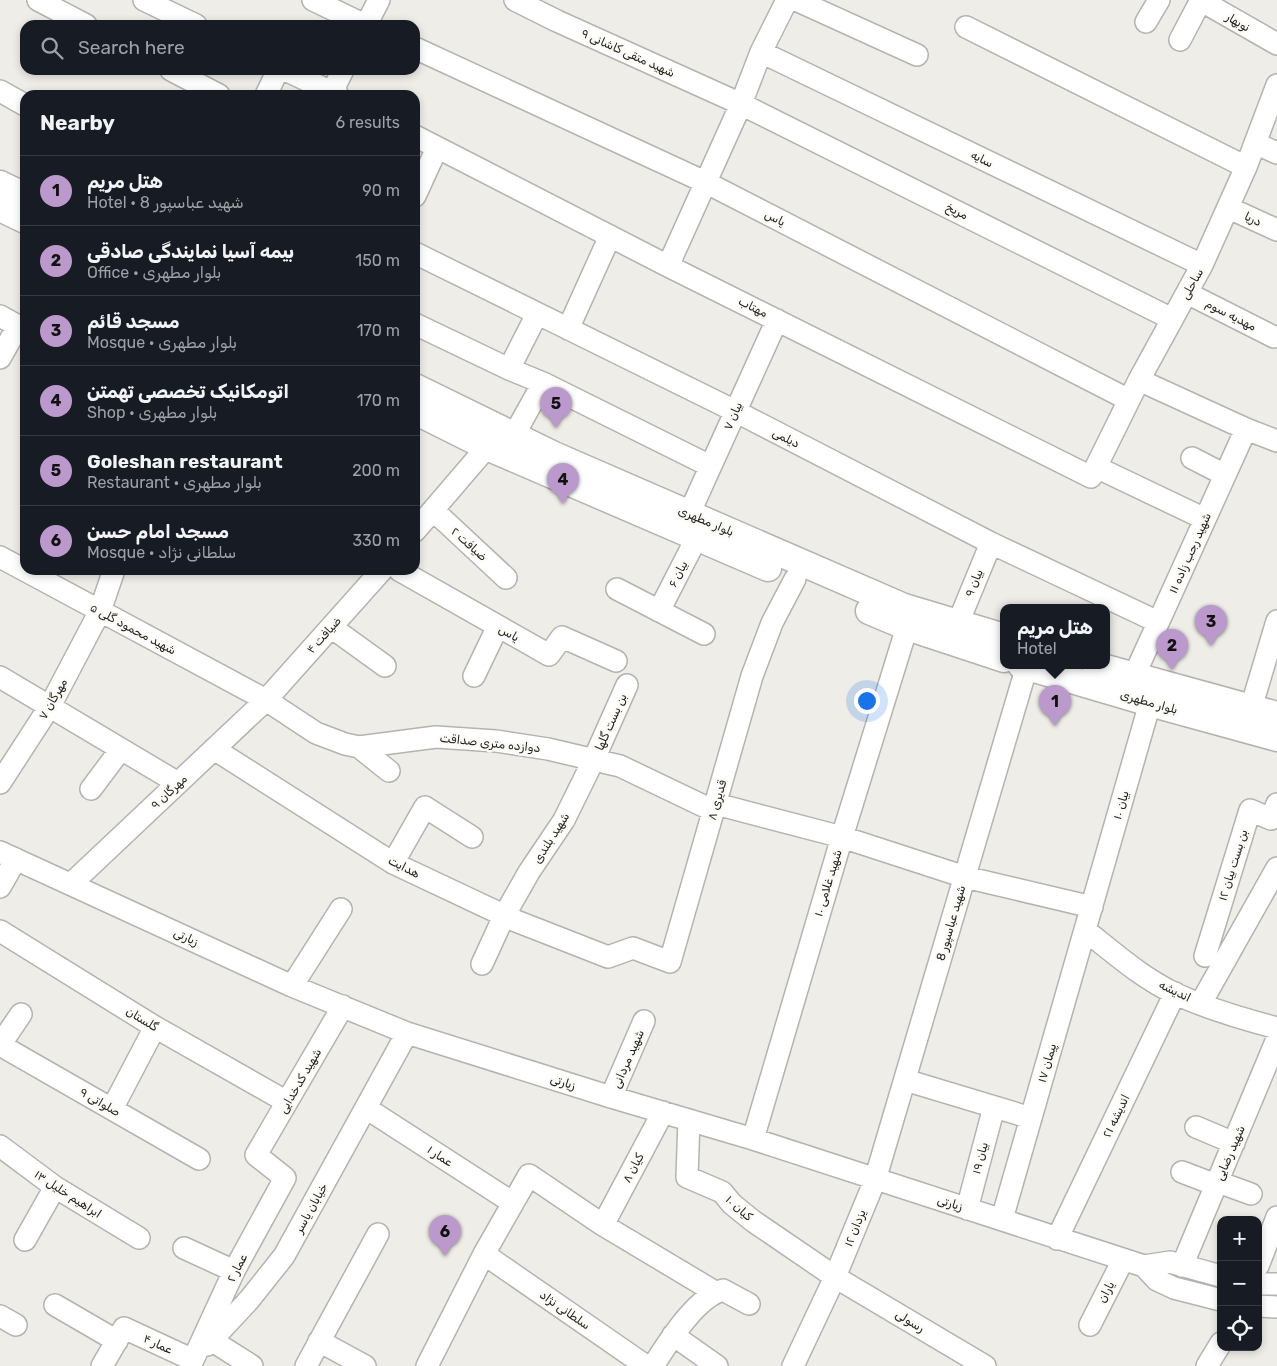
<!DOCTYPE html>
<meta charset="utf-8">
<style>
body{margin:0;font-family:Rubik,Vazirmatn,sans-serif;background:#242831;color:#f1f3f6}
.controls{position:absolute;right:15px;bottom:15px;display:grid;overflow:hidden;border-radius:10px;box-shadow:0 2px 8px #0003}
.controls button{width:45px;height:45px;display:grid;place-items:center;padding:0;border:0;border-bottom:1px solid #363941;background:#171b24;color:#f1f3f6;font:25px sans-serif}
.you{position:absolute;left:866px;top:700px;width:18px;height:18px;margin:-12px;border:4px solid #fff;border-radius:50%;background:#1a73e8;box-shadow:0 0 0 8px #1a73e833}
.badge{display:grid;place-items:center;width:32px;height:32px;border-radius:50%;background:#bc99cd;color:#111;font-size:16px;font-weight:700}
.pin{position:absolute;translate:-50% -41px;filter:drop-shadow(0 1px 2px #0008)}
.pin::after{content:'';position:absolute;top:26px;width:18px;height:15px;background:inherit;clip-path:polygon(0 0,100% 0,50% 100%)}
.popup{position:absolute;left:1000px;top:604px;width:110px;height:65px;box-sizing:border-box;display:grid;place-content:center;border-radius:10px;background:#171b24;filter:drop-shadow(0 1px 4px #0005);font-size:16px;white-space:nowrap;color:#9ea1a6}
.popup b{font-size:19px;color:#f1f3f6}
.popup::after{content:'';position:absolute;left:50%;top:100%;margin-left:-10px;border:10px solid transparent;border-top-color:#171b24}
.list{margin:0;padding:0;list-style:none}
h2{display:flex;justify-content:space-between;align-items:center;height:65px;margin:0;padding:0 20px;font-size:21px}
h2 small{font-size:16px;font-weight:400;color:#9ea1a6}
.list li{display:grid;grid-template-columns:32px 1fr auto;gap:15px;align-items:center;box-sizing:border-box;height:70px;padding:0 20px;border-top:1px solid #363941}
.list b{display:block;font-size:19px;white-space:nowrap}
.list p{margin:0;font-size:16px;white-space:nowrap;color:#9ea1a6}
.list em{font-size:16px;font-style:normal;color:#9ea1a6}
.icon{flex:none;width:28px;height:28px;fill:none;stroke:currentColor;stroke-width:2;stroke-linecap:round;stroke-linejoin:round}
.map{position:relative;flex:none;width:1277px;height:1366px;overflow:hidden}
.search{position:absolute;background:#171b24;box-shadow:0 2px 8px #0003;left:20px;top:20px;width:400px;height:55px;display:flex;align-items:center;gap:12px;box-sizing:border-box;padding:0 18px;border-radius:15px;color:#9ea1a6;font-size:19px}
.panel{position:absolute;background:#171b24;box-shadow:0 2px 8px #0003;left:20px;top:90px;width:400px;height:485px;border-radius:15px}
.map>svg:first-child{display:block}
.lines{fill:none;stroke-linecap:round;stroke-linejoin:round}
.minor-casing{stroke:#b5b3af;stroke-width:24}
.major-casing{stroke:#b5b3af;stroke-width:29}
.minor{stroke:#fff;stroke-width:21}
.major{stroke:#fff;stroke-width:26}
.labels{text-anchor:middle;stroke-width:5;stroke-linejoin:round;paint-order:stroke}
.street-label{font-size:12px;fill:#232221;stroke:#fcfbf6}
</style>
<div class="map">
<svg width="1277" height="1366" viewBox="0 0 1277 1366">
<rect width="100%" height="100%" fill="#efede8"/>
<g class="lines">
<g class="minor-casing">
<path id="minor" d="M 38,0 L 86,25
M 144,0 L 196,25
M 313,0 L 365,25
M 515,0 L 557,21 L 741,104 L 1172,319
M 796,0 L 917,55
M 1200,0 L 1277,44
M 1146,22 L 1159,0
M 366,25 L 379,0
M 966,27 L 1246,167
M 1180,40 L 1201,0
M 415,48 L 707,183 L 1129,400
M 761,52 L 1202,265
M 171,70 L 219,95
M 285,70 L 338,95
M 0,91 L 25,105
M 332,92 L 343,70
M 266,95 L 278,70
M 415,136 L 668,266 L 1091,477 L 1139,380 L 1202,265 L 1246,167 L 1277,85
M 1255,143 L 1277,153
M 415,196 L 437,148
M 1229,208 L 1277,230
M 415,253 L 735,411 L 991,543 L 1158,622
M 668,266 L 741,104 L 761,52 L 787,0
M 1187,293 L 1274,337
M 0,316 L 25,330
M 415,324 L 509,369 L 543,383 L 710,466
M 568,329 L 610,236
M 0,358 L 18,326
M 509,369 L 537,314
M 1139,380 L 1246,429 L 1277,441
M 514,435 L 543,383
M 1192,458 L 1225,475
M 1096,467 L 1205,519
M 433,510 L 506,578
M 689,514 L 777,320
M 415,531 L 487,447
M 0,557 L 266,700 L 316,733 L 345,744 L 359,747 L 436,737 L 496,741 L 548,749 L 620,766 L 714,811
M 399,570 L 549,655 L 562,637 L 616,661
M 617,589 L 704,634
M 659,611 L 697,537
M 958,623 L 991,543
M 331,627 L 385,666
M 474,676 L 498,626
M 1134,676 L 1246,429
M 0,677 L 178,783
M 1251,708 L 1277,621
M 359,747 L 389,771
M 214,749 L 393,863 L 516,921 L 608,957 L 633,948 L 670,962 L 752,676 L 772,623 L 795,579
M 0,783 L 50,706 L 100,611 L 114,570
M 91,789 L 121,749
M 716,804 L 842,837 L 965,877 L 1092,907
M 0,852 L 292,986 L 407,1033 L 611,1097 L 753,1139 L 1144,1266 L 1170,1262 L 1221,1276
M 393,863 L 425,807 L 472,837
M 71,884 L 266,700 L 382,570
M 0,887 L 16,859
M 1085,930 C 1114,953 1142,978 1176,994 C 1208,1009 1243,1019 1277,1028
M 0,931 L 155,1027 L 287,1102
M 1205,956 L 1250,810 L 1271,819 L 1277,804
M 482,964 L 504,916 L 529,872 L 564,820 L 594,759 L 627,685
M 292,986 L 341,909
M 1201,1003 L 1277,868
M 0,1045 L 199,1159
M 0,1045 L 21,1014
M 905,1080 L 1031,1118
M 611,1097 L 644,1021
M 366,1108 L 513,1203
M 112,1109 L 155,1027
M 689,1120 L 687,1177 L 722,1192 L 732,1204 L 753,1221 L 835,1277 L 985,1366
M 1196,1127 L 1234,1143
M 753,1139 L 842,837 L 907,627
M 0,1146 L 55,1187 L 139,1238
M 1182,1172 L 1216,1185
M 1218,1182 L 1251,1194
M 967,1209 L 994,1107
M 1002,1219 L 1150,703
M 603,1225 L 663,1112
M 1057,1239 L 1175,993
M 25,1240 L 55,1187
M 184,1248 L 234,1271
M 484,1254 L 646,1366
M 1144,1266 L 1157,1280 L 1174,1288 L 1221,1300
M 1182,1266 L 1277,1039
M 1258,1266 L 1277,1217
M 1258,1284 L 1277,1284
M 55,1305 L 117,1341
M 1258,1306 L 1277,1307
M 0,1316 L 16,1325
M 1090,1325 L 1123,1260
M 673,1335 L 717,1366
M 211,1340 L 252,1366
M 319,1341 L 365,1366
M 207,1345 L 249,1300 L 284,1256 L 407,1033
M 102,1366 L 124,1328 L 193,1360 L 234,1271 L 285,1178 L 256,1155 L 343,1006
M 306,1366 L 378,1234
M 427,1366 L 484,1254 L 529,1175 L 603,1225 L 715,1292
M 653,1366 C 668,1343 695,1298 723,1290 L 749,1304
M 793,1366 L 835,1277 L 875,1180 L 1027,666
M 1207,1366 L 1221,1343"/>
</g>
<g class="major-casing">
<path id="major" d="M 0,184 L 25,196
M 0,208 L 25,220
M 415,387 L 554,455 L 904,607 L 1004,637
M 415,411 L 487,447 L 768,568
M 869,611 L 907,627 L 1004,659
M 1021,665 L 1150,703 L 1277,738
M 1095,665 L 1277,715"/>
</g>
<use href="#minor" class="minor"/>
<use href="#major" class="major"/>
</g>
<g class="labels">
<g class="street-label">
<text transform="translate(1238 22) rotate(30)" y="4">نوبهار</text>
<text transform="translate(628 53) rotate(24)" y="4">شهید متقی کاشانی ۹</text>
<text transform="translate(982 159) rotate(26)" y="4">سایه</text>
<text transform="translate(957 211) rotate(27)" y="4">مریخ</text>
<text transform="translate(775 218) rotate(27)" y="4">یاس</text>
<text transform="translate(1253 219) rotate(25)" y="4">دریا</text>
<text transform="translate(1192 284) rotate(-61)" y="4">ساحلی</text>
<text transform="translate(753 307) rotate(26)" y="4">مهتاب</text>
<text transform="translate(1231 315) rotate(27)" y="4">مهدیه سوم</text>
<text transform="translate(733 416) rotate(-66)" y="4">بیان ۷</text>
<text transform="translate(786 438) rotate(27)" y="4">دیلمی</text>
<text transform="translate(706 521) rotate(23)" y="4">بلوار مطهری</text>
<text transform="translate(469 544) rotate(42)" y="4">ضیافت ۲</text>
<text transform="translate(1190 553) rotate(-66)" y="4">شهید رجب زاده ۱۱</text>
<text transform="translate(678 574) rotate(-63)" y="4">بیان ۶</text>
<text transform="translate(974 583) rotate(-68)" y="4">بیان ۹</text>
<text transform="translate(133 629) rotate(28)" y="4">شهید محمود گلی ۵</text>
<text transform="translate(509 633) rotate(30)" y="4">یاس</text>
<text transform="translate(324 635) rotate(-48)" y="4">ضیافت ۴</text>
<text transform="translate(53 699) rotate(-60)" y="4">مهرگان ۷</text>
<text transform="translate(1149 702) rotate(16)" y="4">بلوار مطهری</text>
<text transform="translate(611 722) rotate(-66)" y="4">بن بست گلها</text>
<text transform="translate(490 743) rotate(6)" y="4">دوازده متری صداقت</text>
<text transform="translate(169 792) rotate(-43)" y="4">مهرگان ۹</text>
<text transform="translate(717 800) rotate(-74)" y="4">قدیری ۸</text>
<text transform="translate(1121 805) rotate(-74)" y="4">بیان ۱۰</text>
<text transform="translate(551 838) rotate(-58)" y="4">شهید بلندی</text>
<text transform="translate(1233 865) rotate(-73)" y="4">بن بست بیان ۱۲</text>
<text transform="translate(404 867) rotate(27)" y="4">هدایت</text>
<text transform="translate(828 883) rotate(-73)" y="4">شهید غلامی ۱۰</text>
<text transform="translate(951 923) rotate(-74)" y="4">شهید عباسپور 8</text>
<text transform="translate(186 937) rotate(25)" y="4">زیارتی</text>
<text transform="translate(1175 991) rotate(26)" y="4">اندیشه</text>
<text transform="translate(142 1019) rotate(31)" y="4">گلستان</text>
<text transform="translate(628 1059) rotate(-66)" y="4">شهید مردانی</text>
<text transform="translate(1047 1063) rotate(-74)" y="4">پیمان ۱۷</text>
<text transform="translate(300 1081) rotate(-60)" y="4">شهید کدخدایی</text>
<text transform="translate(563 1082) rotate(18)" y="4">زیارتی</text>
<text transform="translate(100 1102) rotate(30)" y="4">صلواتی ۹</text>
<text transform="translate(1116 1116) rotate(-64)" y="4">اندیشه ۲۱</text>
<text transform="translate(1230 1153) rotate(-67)" y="4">شهید رضایی</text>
<text transform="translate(440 1156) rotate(33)" y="4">عمار ۱</text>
<text transform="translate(980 1158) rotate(-75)" y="4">بیان ۱۹</text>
<text transform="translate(633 1168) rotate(-62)" y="4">کیان ۸</text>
<text transform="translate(68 1194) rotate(33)" y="4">ابراهیم خلیل ۱۳</text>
<text transform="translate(950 1203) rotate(17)" y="4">زیارتی</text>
<text transform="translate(311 1208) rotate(-61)" y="4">خیابان یاسر</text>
<text transform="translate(739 1208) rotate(42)" y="4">کیان ۱۰</text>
<text transform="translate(855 1228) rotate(-68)" y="4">یزدان ۱۲</text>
<text transform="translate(237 1268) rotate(-63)" y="4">عمار ۲</text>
<text transform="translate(1106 1292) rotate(-63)" y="4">یاران</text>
<text transform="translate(565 1310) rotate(35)" y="4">سلطانی نژاد</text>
<text transform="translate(910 1321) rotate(31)" y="4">رسولی</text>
<text transform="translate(158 1344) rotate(25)" y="4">عمار ۴</text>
</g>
</g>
</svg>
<div class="controls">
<button>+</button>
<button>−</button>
<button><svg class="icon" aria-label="locate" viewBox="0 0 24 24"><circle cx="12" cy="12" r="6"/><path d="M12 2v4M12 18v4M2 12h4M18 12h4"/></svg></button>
</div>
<div class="you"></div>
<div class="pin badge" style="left:1055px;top:726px">1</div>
<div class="popup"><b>هتل مریم</b>Hotel</div>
<div class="pin badge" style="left:1172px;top:670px">2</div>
<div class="pin badge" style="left:1211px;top:646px">3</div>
<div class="pin badge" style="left:563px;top:504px">4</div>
<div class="pin badge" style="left:556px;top:428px">5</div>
<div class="pin badge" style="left:445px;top:1256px">6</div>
<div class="search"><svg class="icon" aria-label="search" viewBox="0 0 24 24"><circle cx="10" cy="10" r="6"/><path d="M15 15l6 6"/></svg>Search here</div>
<section class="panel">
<h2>Nearby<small>6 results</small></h2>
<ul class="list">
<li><span class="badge">1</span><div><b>هتل مریم</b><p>Hotel · شهید عباسپور 8</p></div><em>90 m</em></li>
<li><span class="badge">2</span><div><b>بیمه آسیا نمایندگی صادقی</b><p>Office · بلوار مطهری</p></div><em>150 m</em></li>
<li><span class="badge">3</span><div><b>مسجد قائم</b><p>Mosque · بلوار مطهری</p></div><em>170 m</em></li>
<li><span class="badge">4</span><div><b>اتومکانیک تخصصی تهمتن</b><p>Shop · بلوار مطهری</p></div><em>170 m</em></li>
<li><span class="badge">5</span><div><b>Goleshan restaurant</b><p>Restaurant · بلوار مطهری</p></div><em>200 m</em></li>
<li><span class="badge">6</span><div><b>مسجد امام حسن</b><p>Mosque · سلطانی نژاد</p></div><em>330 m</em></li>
</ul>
</section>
</div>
